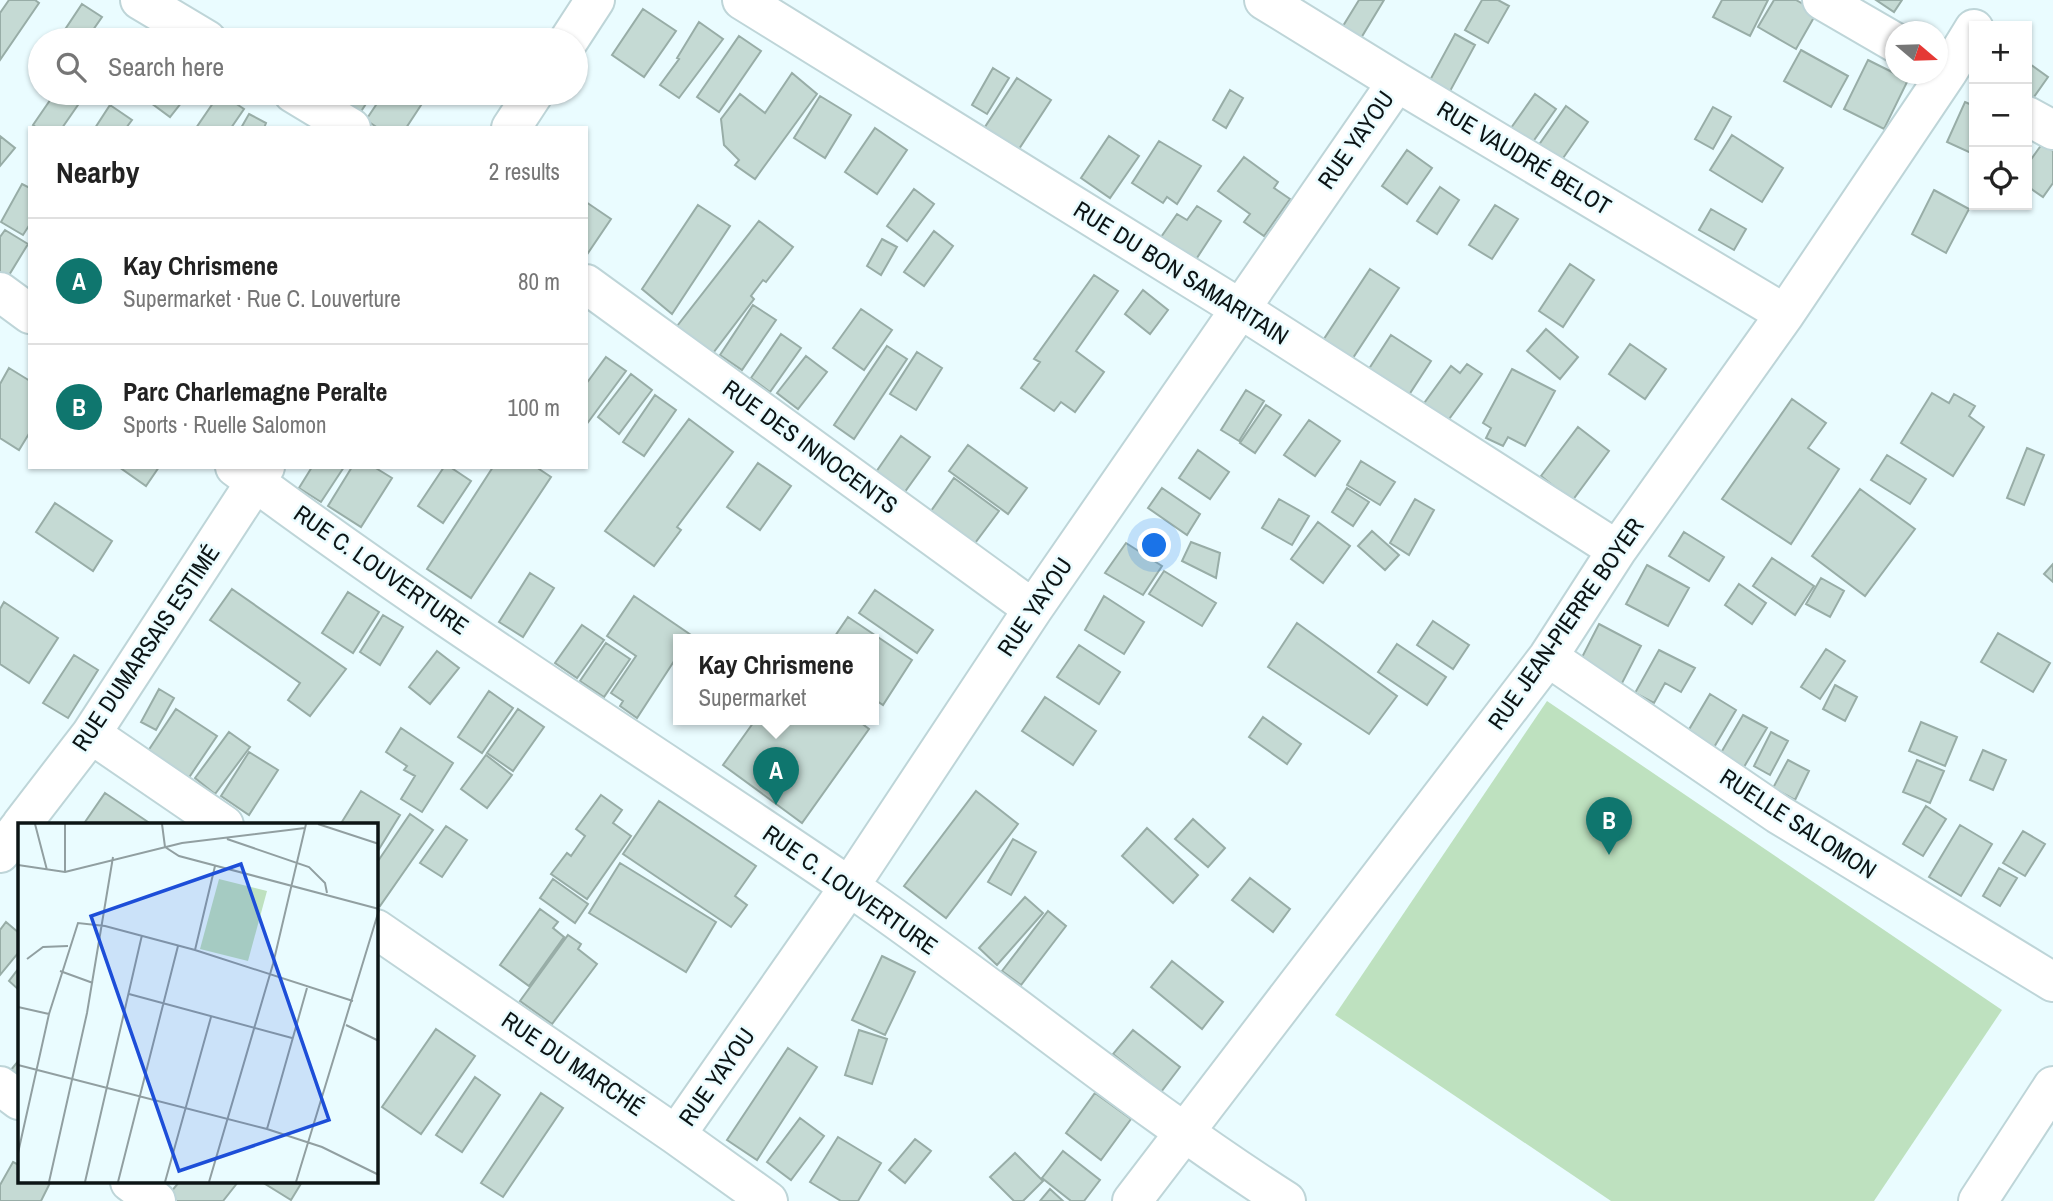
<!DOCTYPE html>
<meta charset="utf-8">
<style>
body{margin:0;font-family:"Archivo Narrow",sans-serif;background:#f6f6f6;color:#222}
.controls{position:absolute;right:21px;top:21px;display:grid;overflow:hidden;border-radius:0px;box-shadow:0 2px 5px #0004}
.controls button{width:63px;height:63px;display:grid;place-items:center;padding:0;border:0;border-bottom:2px solid #e0e0e0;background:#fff;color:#222;font:35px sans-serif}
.compass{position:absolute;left:1885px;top:21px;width:63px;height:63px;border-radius:50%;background:#fff;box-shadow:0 2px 5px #0004;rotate:109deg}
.you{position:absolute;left:1155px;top:546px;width:24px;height:24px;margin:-18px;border:5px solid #fff;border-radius:50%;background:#1a73e8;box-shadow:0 0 0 10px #1a73e833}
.badge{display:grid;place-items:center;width:46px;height:46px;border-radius:50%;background:#0f766e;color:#fff;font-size:23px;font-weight:700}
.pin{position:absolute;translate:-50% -58px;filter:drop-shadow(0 2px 4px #0008)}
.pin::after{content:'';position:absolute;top:37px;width:24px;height:21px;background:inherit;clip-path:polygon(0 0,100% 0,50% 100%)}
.popup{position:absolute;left:673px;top:634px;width:206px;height:91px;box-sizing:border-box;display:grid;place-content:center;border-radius:0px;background:#fff;filter:drop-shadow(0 2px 5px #0005);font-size:23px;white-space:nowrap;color:#767676}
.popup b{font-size:26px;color:#222}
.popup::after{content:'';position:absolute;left:50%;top:100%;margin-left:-14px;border:14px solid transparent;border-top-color:#fff}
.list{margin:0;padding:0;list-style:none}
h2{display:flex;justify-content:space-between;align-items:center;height:91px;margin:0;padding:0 28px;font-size:30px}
h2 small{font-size:23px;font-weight:400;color:#767676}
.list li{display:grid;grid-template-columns:46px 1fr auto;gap:21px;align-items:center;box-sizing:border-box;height:126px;padding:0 28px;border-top:2px solid #e0e0e0}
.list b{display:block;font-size:26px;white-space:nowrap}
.list p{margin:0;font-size:23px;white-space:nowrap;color:#767676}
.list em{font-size:23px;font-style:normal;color:#767676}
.icon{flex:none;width:38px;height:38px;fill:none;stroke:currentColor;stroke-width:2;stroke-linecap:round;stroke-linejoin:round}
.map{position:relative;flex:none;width:2053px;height:1201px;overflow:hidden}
.search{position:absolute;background:#fff;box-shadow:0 2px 5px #0004;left:28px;top:28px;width:560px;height:77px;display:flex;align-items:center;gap:18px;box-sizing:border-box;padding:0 24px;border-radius:38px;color:#767676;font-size:26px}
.panel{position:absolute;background:#fff;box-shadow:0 2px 5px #0004;left:28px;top:126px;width:560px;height:343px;border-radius:0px}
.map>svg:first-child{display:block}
.green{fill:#bee1bf}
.building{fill:#c5dad4;stroke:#98ada7;stroke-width:2}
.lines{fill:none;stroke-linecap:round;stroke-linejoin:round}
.minor-casing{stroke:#bed5d8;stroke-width:42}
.minor{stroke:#fff;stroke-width:38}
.labels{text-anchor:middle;stroke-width:5;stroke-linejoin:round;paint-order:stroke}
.street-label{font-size:24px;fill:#0c1415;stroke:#eafcff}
.inset-road{fill:none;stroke:#919fa1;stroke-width:2}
.view{fill:#1d4ed8;fill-opacity:0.15;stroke:#1d4ed8;stroke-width:3.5}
.inset-edge{fill:none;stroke:#0c1415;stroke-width:3.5}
</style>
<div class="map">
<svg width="2053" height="1201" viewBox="0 0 2053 1201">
<rect width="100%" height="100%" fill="#eafcff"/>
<path class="green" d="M 1547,701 L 2002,1010 L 1874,1201 L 1611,1201 L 1335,1015 Z"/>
<path class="building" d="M 9,0 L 35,0 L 39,3 L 0,60 L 0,13 Z
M 1359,0 L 1384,0 L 1361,38 L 1343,26 Z
M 1482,0 L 1498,0 L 1509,6 L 1488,43 L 1465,30 Z
M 1722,0 L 1768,0 L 1750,36 L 1713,17 Z
M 1774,0 L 1796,0 L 1817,12 L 1796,49 L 1758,27 Z
M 1876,0 L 1902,0 L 1894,12 Z
M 82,4 L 102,17 L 86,40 L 58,40 Z
M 643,9 L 676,31 L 644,77 L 612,55 Z
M 699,22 L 723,39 L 679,98 L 660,85 L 679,59 L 677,58 Z
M 128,30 L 143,40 L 120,40 Z
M 1455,34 L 1475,45 L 1449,93 L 1429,82 Z
M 739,36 L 761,51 L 719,112 L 697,97 Z
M 1801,50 L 1848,76 L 1831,107 L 1784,81 Z
M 1868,60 L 1908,80 L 1884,129 L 1844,109 Z
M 2027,62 L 2048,77 L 2027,107 Z
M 993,68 L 1009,78 L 987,114 L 972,105 Z
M 792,73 L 817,94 L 755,179 L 735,165 L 739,160 L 724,145 L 721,119 L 740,94 L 765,113 Z
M 1017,78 L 1051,100 L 1017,152 L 983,130 Z
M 1230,90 L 1243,98 L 1226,128 L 1213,120 Z
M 55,93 L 67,93 L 80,102 L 62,128 L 37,128 L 33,125 Z
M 158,93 L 189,93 L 170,117 L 151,103 Z
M 220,93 L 244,109 L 231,128 L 196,128 Z
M 334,93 L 373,93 L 358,116 L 331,98 Z
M 384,93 L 429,93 L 406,128 L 378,128 L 366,120 Z
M 1535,94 L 1556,109 L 1532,143 L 1511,128 Z
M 820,96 L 851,115 L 825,158 L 794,138 Z
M 1965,102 L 1974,106 L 1974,147 L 1971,153 L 1947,142 Z
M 110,105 L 132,120 L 126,128 L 95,128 Z
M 1566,106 L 1588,122 L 1559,164 L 1536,149 Z
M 1713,107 L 1731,117 L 1713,149 L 1695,139 Z
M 249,114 L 266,123 L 264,128 L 241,128 Z
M 875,128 L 907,150 L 877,194 L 845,172 Z
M 1732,135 L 1783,168 L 1762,202 L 1710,170 Z
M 0,136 L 15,148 L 0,166 Z
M 1109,136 L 1139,156 L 1110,198 L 1081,178 Z
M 1159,141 L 1201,166 L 1177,204 L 1167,197 L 1163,203 L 1132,183 Z
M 2042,144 L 2053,151 L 2053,183 L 2043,197 L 2027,186 L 2027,165 Z
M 1407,150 L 1432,168 L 1407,204 L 1382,186 Z
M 1244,157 L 1278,182 L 1274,188 L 1290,199 L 1264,236 L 1244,222 L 1250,214 L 1218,191 Z
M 22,184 L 30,188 L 30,224 L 23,235 L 1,222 Z
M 1440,187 L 1459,200 L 1437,234 L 1417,221 Z
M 914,189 L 934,204 L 907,241 L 887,226 Z
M 1934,190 L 1969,209 L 1946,253 L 1912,234 Z
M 586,202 L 611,219 L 586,256 Z
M 698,205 L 730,226 L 672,314 L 642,289 Z
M 1495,205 L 1518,219 L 1492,259 L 1469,245 Z
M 1197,206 L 1221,221 L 1193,264 L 1159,240 L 1177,214 L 1187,220 Z
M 1711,209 L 1746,229 L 1734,250 L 1699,230 Z
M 759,221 L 793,247 L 766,282 L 763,280 L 751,296 L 754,299 L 710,357 L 674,330 Z
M 5,230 L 28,244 L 6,280 L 0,276 L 0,237 Z
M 934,231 L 953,246 L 924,286 L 904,272 Z
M 882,239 L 897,247 L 881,275 L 867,266 Z
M 1570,264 L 1594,280 L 1563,327 L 1539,311 Z
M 1370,269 L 1399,288 L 1345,370 L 1316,351 Z
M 1094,275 L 1118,291 L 1076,351 L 1104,372 L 1075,412 L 1061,402 L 1054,411 L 1021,388 L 1040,362 L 1034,359 Z
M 1143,290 L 1168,310 L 1150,334 L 1125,314 Z
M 753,305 L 776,320 L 742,370 L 720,355 Z
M 861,309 L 892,330 L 864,370 L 833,348 Z
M 1546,329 L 1578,357 L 1560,379 L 1527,351 Z
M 781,334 L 801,348 L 770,392 L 751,378 Z
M 1391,335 L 1431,361 L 1403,404 L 1363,378 Z
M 1630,344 L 1666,369 L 1645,399 L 1609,374 Z
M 887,346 L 907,359 L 854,439 L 834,425 Z
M 917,352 L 942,368 L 916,410 L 890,394 Z
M 806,356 L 827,372 L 798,409 L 777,393 Z
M 606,357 L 626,371 L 586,425 L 586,384 Z
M 1467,364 L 1482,374 L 1441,430 L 1417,413 L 1451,366 L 1460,373 Z
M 9,368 L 30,381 L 30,432 L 19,450 L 0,438 L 0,384 Z
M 1512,369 L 1555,391 L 1525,446 L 1508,437 L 1503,446 L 1486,438 L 1491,428 L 1483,423 Z
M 631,374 L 652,390 L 619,434 L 598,417 Z
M 1246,390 L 1264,401 L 1239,441 L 1221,430 Z
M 1932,393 L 1949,403 L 1954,394 L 1975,406 L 1969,416 L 1984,427 L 1953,476 L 1901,443 Z
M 655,395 L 676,410 L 644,456 L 623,442 Z
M 1792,399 L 1826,423 L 1808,448 L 1839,469 L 1791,544 L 1722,499 Z
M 1266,405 L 1281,415 L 1255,453 L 1240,443 Z
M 689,419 L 733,452 L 677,527 L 681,530 L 654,566 L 605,531 Z
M 1309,420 L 1340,441 L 1315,476 L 1284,455 Z
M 1578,427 L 1609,451 L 1572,501 L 1541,476 Z
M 901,436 L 930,457 L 904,493 L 876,472 Z
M 968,445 L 1027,488 L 1008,514 L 949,471 Z
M 2027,448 L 2044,455 L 2024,505 L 2007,498 Z
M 1198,450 L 1229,472 L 1210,499 L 1179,478 Z
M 1887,455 L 1926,479 L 1910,504 L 1871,480 Z
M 1361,461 L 1395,482 L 1380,505 L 1347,485 Z
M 758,463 L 791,486 L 760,530 L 727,507 Z
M 119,467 L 159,467 L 146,486 Z
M 312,467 L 344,467 L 321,502 L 299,488 Z
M 352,467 L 374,467 L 392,478 L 361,527 L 328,506 Z
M 444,467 L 450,467 L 471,481 L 443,523 L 418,506 Z
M 493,467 L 536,467 L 551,477 L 471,598 L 427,569 Z
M 954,478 L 999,511 L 975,543 L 931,511 Z
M 1162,488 L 1200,514 L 1187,535 L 1148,508 Z
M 1347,488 L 1369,502 L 1353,526 L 1332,512 Z
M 1860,489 L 1915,529 L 1865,596 L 1812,556 Z
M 1279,499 L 1309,516 L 1292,545 L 1262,528 Z
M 1415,499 L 1434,510 L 1409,555 L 1390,543 Z
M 55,503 L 112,541 L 93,571 L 36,532 Z
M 1318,522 L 1350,546 L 1323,583 L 1291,559 Z
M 1372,531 L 1399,555 L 1385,570 L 1358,546 Z
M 1684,532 L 1724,557 L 1709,581 L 1669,556 Z
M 1191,542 L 1220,553 L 1216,578 L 1182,561 Z
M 1126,543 L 1162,566 L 1143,595 L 1105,573 Z
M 1772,558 L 1814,586 L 1795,615 L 1753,586 Z
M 2053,564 L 2053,582 L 2044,574 Z
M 1647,565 L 1689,588 L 1668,626 L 1626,604 Z
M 1164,571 L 1216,603 L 1202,626 L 1149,594 Z
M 530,573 L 554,588 L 523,637 L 499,622 Z
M 1821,578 L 1844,591 L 1830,617 L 1806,604 Z
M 1739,584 L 1766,603 L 1752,624 L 1725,605 Z
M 232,589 L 346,669 L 310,716 L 288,700 L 300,683 L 210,620 Z
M 875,590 L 933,630 L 917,653 L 859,613 Z
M 348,592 L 379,612 L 353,653 L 322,633 Z
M 634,596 L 691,635 L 688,639 L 678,639 L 678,655 L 637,718 L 620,706 L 623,701 L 611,693 L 636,656 L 607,636 Z
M 1104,596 L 1144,622 L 1124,654 L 1085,630 Z
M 4,602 L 58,638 L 29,683 L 0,664 L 0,609 Z
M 383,615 L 403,627 L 380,665 L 360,652 Z
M 848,617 L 912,660 L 883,705 L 874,699 L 874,639 L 833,639 Z
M 1433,621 L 1469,645 L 1453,669 L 1417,645 Z
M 1297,623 L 1397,696 L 1369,734 L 1268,667 Z
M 1599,624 L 1641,646 L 1619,689 L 1577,667 Z
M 582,625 L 604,640 L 577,678 L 555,663 Z
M 1998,633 L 2050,663 L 2033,692 L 1981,662 Z
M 606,643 L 630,659 L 604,697 L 580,681 Z
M 1397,644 L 1446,677 L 1427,705 L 1378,672 Z
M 1079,645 L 1120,672 L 1099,704 L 1057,677 Z
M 1826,649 L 1845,661 L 1820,699 L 1801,687 Z
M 1659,650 L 1695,668 L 1681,692 L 1665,683 L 1654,703 L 1635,693 Z
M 437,651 L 459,668 L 430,704 L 409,687 Z
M 74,655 L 98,670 L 68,718 L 43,703 Z
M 1835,685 L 1857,697 L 1845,721 L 1823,709 Z
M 159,689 L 174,698 L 156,730 L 141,722 Z
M 489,691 L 513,708 L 482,753 L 458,737 Z
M 1710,694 L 1736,710 L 1710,754 L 1684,738 Z
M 1045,697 L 1096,731 L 1073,765 L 1022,731 Z
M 176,709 L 217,736 L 188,779 L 148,751 Z
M 518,709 L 544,727 L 513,771 L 487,753 Z
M 1743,715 L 1767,728 L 1741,772 L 1718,758 Z
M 1263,717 L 1301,744 L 1287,764 L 1249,737 Z
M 756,719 L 856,719 L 869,729 L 802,823 L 723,765 Z
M 1921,722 L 1957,737 L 1945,766 L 1909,751 Z
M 401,728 L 453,763 L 422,812 L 401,799 L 415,776 L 404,770 L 407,766 L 386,752 Z
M 229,732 L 250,747 L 215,794 L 195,778 Z
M 1771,732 L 1788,741 L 1770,775 L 1754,766 Z
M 1983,750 L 2006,760 L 1993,790 L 1970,780 Z
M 249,752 L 278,770 L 249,815 L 221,796 Z
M 486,755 L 512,775 L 487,808 L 461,789 Z
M 1788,760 L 1809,771 L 1795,800 L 1773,788 Z
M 1917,760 L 1944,771 L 1930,803 L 1903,792 Z
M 361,791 L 400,815 L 376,854 L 376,825 L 340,825 Z
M 976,791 L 1018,824 L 946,918 L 904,886 Z
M 105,793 L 148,822 L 146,825 L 83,825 Z
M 601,795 L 622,810 L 613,823 L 631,836 L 587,899 L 551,874 L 567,853 L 571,856 L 585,836 L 576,829 Z
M 659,801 L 756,866 L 735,896 L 747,905 L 731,927 L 623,854 Z
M 1926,806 L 1946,819 L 1923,856 L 1903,844 Z
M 410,814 L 433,830 L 380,906 L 376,903 L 376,864 Z
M 1193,819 L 1225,848 L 1208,867 L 1175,839 Z
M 1960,825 L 1992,844 L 1961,896 L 1929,877 Z
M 446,826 L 467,840 L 442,877 L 420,863 Z
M 1147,828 L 1198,875 L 1173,903 L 1122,856 Z
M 2023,831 L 2045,844 L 2025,876 L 2003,863 Z
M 1013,839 L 1036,852 L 1011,895 L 988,882 Z
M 620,863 L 716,922 L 686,972 L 589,913 Z
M 1999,868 L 2017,878 L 2000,906 L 1983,896 Z
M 1250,878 L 1290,909 L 1273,932 L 1232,900 Z
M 553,879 L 588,904 L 575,923 L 540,898 Z
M 1025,897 L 1043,913 L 997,965 L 979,948 Z
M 540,909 L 558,922 L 553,928 L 564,937 L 529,986 L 500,965 Z
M 1048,911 L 1066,926 L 1021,985 L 1002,971 Z
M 6,922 L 19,933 L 19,952 L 0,975 L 0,930 Z
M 568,935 L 581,944 L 578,949 L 597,964 L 552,1024 L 520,1001 Z
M 882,956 L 915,972 L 885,1035 L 852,1020 Z
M 1172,961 L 1223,1002 L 1202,1029 L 1151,987 Z
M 19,968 L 19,990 L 9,981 Z
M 436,1029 L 475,1056 L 421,1134 L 382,1107 Z
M 859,1030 L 887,1039 L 872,1084 L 845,1075 Z
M 1133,1030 L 1180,1067 L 1161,1092 L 1113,1054 Z
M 788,1048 L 817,1067 L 757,1160 L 727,1140 Z
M 19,1060 L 19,1088 L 6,1076 Z
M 475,1077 L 500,1095 L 462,1152 L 436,1135 Z
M 541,1093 L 563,1108 L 503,1197 L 481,1183 Z
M 1095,1093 L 1131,1119 L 1101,1160 L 1066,1133 Z
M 800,1118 L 824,1136 L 791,1180 L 767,1162 Z
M 838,1137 L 881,1163 L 858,1201 L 841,1201 L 810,1182 Z
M 915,1139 L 931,1151 L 905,1183 L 889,1170 Z
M 1063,1151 L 1100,1180 L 1084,1201 L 1071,1201 L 1042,1178 Z
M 1015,1153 L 1043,1181 L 1023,1201 L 1014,1201 L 990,1177 Z
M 13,1162 L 19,1165 L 19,1182 L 50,1183 L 41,1201 L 0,1201 L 0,1185 Z
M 179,1182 L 238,1182 L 223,1201 L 173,1201 L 166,1198 Z
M 262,1182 L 302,1182 L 291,1200 Z
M 1050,1189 L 1063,1201 L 1040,1201 Z"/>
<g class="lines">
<g class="minor-casing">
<path id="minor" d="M 140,0 L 207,40
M 742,0 L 1239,308 L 1617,550
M 1264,0 L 1397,82 L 1785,314
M 1822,0 L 1896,43
M 569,40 L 595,0
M 293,93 L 351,128
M 2027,116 L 2053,130
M 511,128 L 534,93
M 586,284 L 1033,609
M 0,292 L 30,314
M 235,467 C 433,615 643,746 847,885 C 996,987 1134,1104 1286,1201
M 1548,657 L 1778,814 L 2053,982
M 91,734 L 224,825
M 21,825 L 91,734 L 265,467
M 0,853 L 19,828
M 376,929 L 676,1135 L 768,1201
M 0,1086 L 19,1100
M 676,1135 L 849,887 L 1033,609 L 1397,82
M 130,1182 L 156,1201
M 1132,1201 L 1548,657 L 1617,550 L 1785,314 L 1947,73 L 1974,29
M 1978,1201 L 2053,1086"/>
</g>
<use href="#minor" class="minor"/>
</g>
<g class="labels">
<g class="street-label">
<text transform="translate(1356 140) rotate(-55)" y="8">RUE YAYOU</text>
<text transform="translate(1524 158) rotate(31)" y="8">RUE VAUDRÉ BELOT</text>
<text transform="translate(1181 273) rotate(32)" y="8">RUE DU BON SAMARITAIN</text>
<text transform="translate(810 447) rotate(36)" y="8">RUE DES INNOCENTS</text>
<text transform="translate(381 570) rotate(35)" y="8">RUE C. LOUVERTURE</text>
<text transform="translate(1035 607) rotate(-56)" y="8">RUE YAYOU</text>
<text transform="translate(1566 624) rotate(-55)" y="8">RUE JEAN-PIERRE BOYER</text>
<text transform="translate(146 648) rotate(-56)" y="8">RUE DUMARSAIS ESTIMÉ</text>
<text transform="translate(1798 824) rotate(33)" y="8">RUELLE SALOMON</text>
<text transform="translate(850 890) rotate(35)" y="8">RUE C. LOUVERTURE</text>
<text transform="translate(573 1064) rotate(34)" y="8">RUE DU MARCHÉ</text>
<text transform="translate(717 1077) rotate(-55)" y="8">RUE YAYOU</text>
</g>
</g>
<g transform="translate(18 823)">
<rect width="360" height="360" fill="#eafcff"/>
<path d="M 201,56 L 249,68 L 230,138 L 182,126 Z" fill="#bee1bf"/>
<path class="inset-road" d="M 17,1 L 29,47M 144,1 L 147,24 L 161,33 L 361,86M 300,1 L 361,21M 209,16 L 291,44 L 307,60 L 309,70M 0,42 L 47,49 L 164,20 L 287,5M 47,49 L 47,1M 177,127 L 197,43M 9,136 L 25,124 L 50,123M 42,148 L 75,160M 111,171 L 274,215M 0,184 L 31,191M 328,202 L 361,218M 0,242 L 249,306 L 304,324 L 361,352M 249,306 L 289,165M 0,330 L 31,191 L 60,100 L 87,103 L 177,127 L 335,178M 31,359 L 69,190 L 95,34M 67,359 L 124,112M 100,359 L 160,123M 147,359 L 193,194M 191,359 L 255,141 L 288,1M 278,359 L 361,87"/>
<path class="view" d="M 223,41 L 311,297 L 161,348 L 73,93 Z"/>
<rect width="360" height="360" class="inset-edge"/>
</g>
</svg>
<div class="controls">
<button>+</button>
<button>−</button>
<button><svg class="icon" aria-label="locate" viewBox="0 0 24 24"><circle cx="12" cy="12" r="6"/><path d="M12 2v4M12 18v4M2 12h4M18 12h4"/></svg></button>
</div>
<svg class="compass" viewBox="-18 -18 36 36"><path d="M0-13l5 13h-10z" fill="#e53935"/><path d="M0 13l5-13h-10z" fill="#767676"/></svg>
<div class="you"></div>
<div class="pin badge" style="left:776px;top:805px">A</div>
<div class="popup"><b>Kay Chrismene</b>Supermarket</div>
<div class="pin badge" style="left:1609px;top:855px">B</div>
<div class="search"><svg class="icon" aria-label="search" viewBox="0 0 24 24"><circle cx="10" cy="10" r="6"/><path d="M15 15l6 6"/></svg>Search here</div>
<section class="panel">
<h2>Nearby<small>2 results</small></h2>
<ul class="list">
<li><span class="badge">A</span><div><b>Kay Chrismene</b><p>Supermarket · Rue C. Louverture</p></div><em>80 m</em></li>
<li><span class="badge">B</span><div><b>Parc Charlemagne Peralte</b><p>Sports · Ruelle Salomon</p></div><em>100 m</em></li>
</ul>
</section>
</div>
